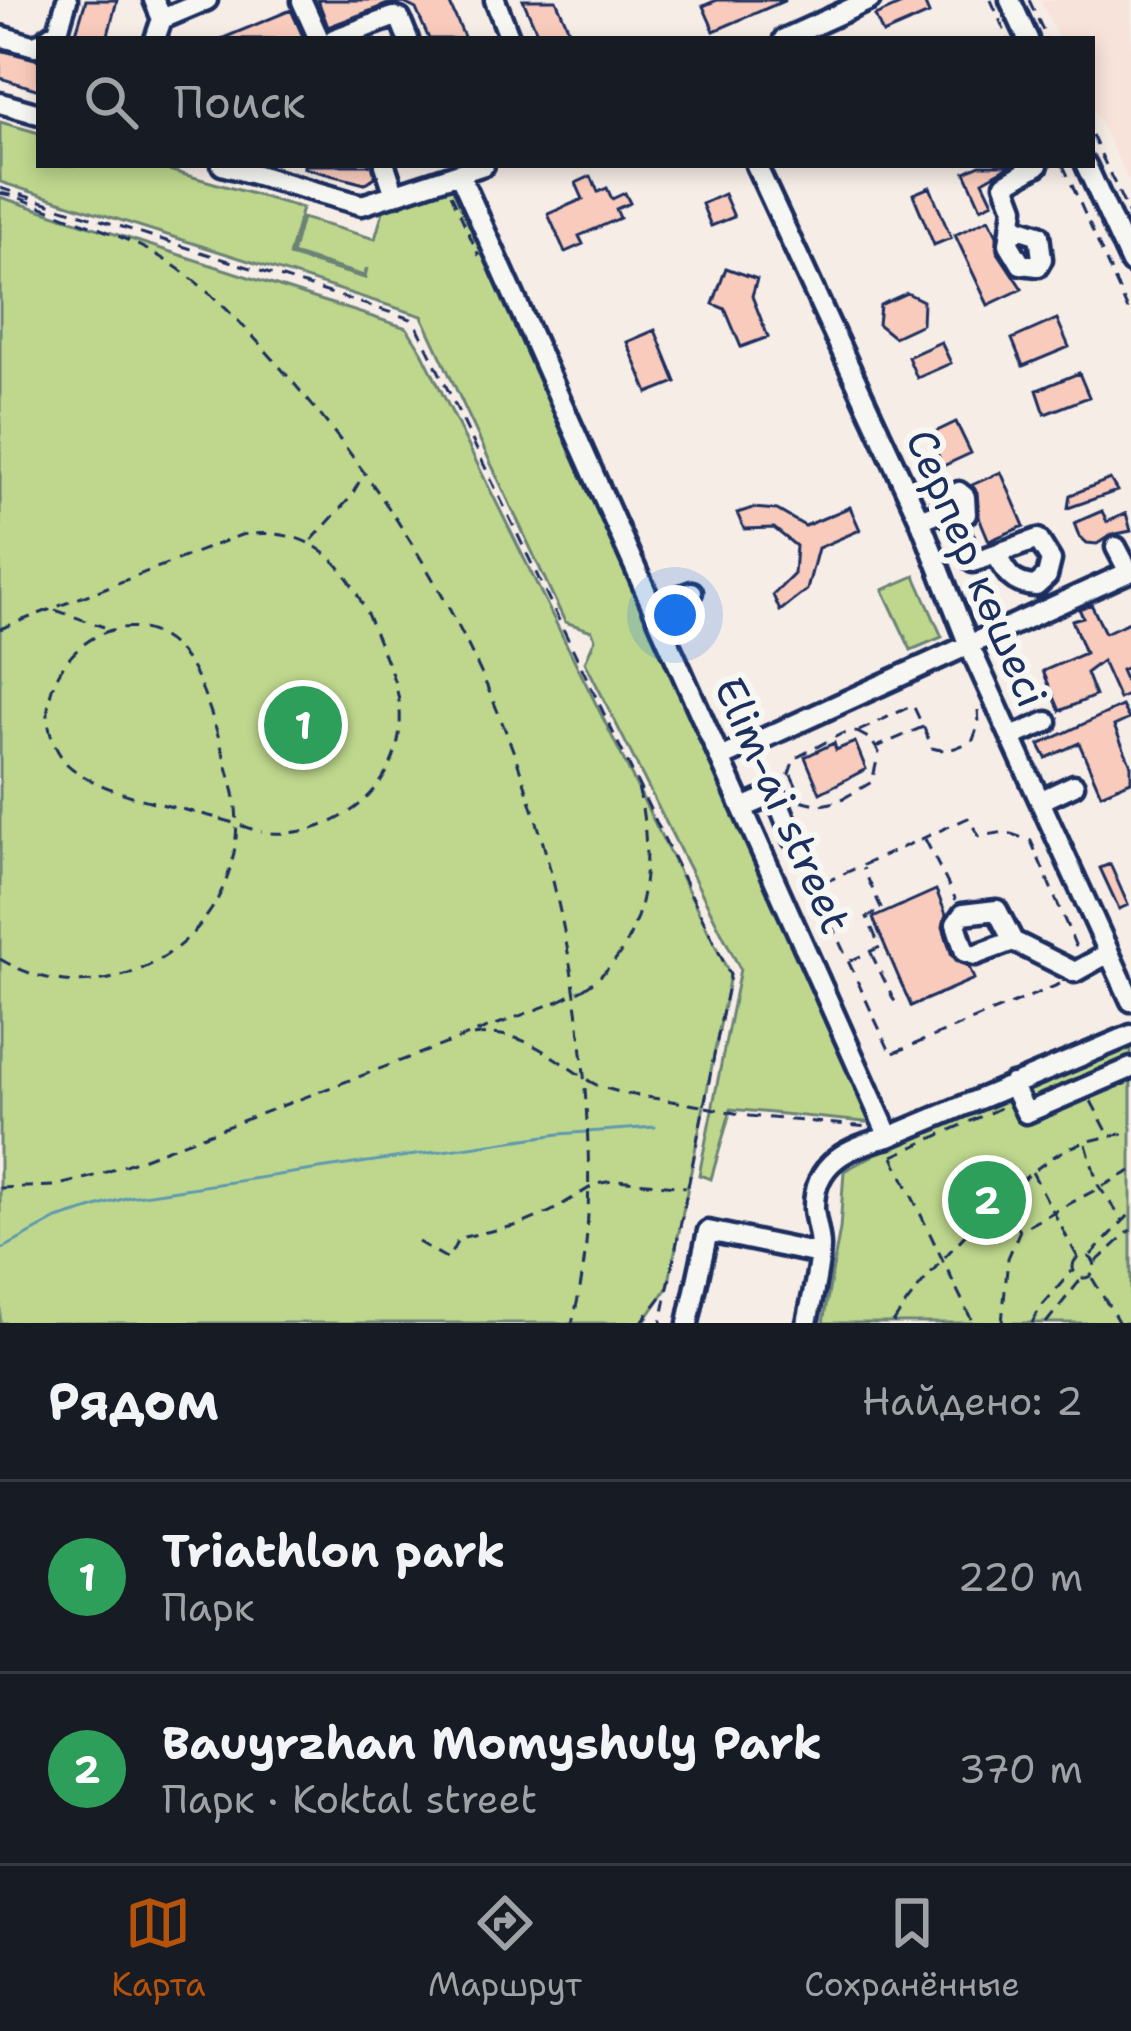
<!DOCTYPE html>
<html lang="ru">
<meta charset="utf-8">
<style>
body{margin:0;font-family:"Shantell Sans",sans-serif;background:#20242c;color:#f1f3f6}
.you{position:absolute;left:675px;top:615px;width:42px;height:42px;margin:-30px;border:9px solid #fff;border-radius:50%;background:#1a73e8;box-shadow:0 0 0 18px #1a73e833}
.badge{display:grid;place-items:center;width:78px;height:78px;border-radius:50%;background:#b45309;color:#fff;font-size:39px;font-weight:700}
.pin{position:absolute;translate:-50% -50%;border:6px solid #fff;box-shadow:0 3px 12px #0006}
.list{margin:0;padding:0;list-style:none}
h2{display:flex;justify-content:space-between;align-items:center;height:156px;margin:0;padding:0 48px;font-size:51px}
h2 small{font-size:39px;font-weight:400;color:#9ea1a6}
.list li{display:grid;grid-template-columns:78px 1fr auto;gap:36px;align-items:center;box-sizing:border-box;height:192px;padding:0 48px;border-top:3px solid #363941}
.list b{display:block;font-size:45px;white-space:nowrap}
.list p{margin:0;font-size:39px;white-space:nowrap;color:#9ea1a6}
.list em{font-size:39px;font-style:normal;color:#9ea1a6}
.icon{flex:none;width:66px;height:66px;fill:none;stroke:currentColor;stroke-width:2;stroke-linecap:round;stroke-linejoin:round}
.map{position:relative;flex:none;width:1131px;height:1323px;overflow:hidden}
.search{position:absolute;background:#171b24;box-shadow:0 6px 18px #0003;left:36px;right:36px;top:36px;height:132px;display:flex;align-items:center;gap:30px;box-sizing:border-box;padding:0 42px;border-radius:0px;color:#9ea1a6;font-size:45px}
.sheet{height:540px;background:#171b24}
nav{display:flex;justify-content:space-around;align-items:center;box-sizing:border-box;height:168px;border-top:3px solid #363941;background:#171b24;font-size:33px;color:#9ea1a6}
nav a{display:grid;justify-items:center;gap:6px}
nav .on{color:#b45309}
.map>svg:first-child{display:block}
.built{fill:#f8e3da}
.green{fill:#bed78d;stroke:#6c8376;stroke-width:3}
.lines{fill:none;stroke-linecap:round;stroke-linejoin:round}
.stream{stroke:#5f99af;stroke-width:3}
.building{fill:#f9cbbc;stroke:#1b2f5e;stroke-width:3}
.minor-casing{stroke:#1b2f5e;stroke-width:27}
.path{stroke:#1b2f5e;stroke-width:3;stroke-dasharray:12 9;stroke-linecap:butt}
.minor{stroke:#f6f6f2;stroke-width:18}
.path-bridge{stroke:#1b2f5e;stroke-width:3;stroke-dasharray:12 9;stroke-linecap:butt}
.labels{text-anchor:middle;stroke-width:12;stroke-linejoin:round;paint-order:stroke}
.street-label{font-size:42px;fill:#1b2f5e;stroke:#f6f6f2}
</style>
<div class="map">
<svg width="1131" height="1323" viewBox="0 0 1131 1323">
<rect width="100%" height="100%" fill="#f7ede7"/>
<filter id="ink" filterUnits="userSpaceOnUse"><feTurbulence type="fractalNoise" baseFrequency=".00833" numOctaves="2"/><feDisplacementMap in="SourceGraphic" scale="24" xChannelSelector="R" yChannelSelector="G"/><feConvolveMatrix kernelMatrix="1 2 1 2 8 2 1 2 1" color-interpolation-filters="sRGB"/></filter>
<g filter="url(#ink)">
<path class="built" d="M 1040,0 L 1131,0 L 1131,186 L 1092,106 L 1092,39 L 1059,39 Z"/>
<path class="green" d="M 0,122 L 39,133 L 39,165 L 151,165 L 302,208 L 289,256 L 365,278 L 367,268 L 364,276 L 292,254 L 302,218 L 375,239 L 386,201 L 451,183 L 875,1123 L 731,1109 L 711,1179 L 699,1175 L 740,969 L 585,662 L 595,639 L 592,631 L 565,622 L 422,316 L 0,182 Z
M 0,197 L 407,328 L 422,352 L 730,975 L 668,1287 L 643,1323 L 0,1323 Z
M 915,576 L 942,637 L 911,650 L 883,590 Z
M 1131,1044 L 1131,1323 L 823,1323 L 840,1229 L 844,1171 L 883,1150 Z"/>
<g class="lines">
<path class="stream" d="M 0,1250 L 57,1219 L 129,1197 L 559,1134 L 655,1127"/>
</g>
<path class="building" d="M 86,0 L 117,0 L 107,39 L 74,39 Z
M 318,0 L 448,0 L 465,39 L 429,39 L 416,9 L 404,3 L 388,4 L 328,27 Z
M 523,0 L 556,0 L 573,39 L 540,39 Z
M 717,0 L 786,0 L 714,31 L 703,6 Z
M 911,0 L 923,0 L 929,14 L 883,34 L 875,16 Z
M 291,10 L 304,39 L 221,39 Z
M 0,50 L 39,60 L 39,90 L 0,78 Z
M 304,165 L 372,165 L 375,177 L 365,184 L 304,168 Z
M 980,165 L 1011,165 L 983,181 L 993,202 L 981,208 L 965,172 Z
M 591,176 L 598,192 L 607,188 L 612,199 L 625,193 L 630,203 L 616,209 L 620,218 L 579,236 L 583,244 L 565,252 L 548,214 L 583,199 L 576,183 Z
M 930,187 L 951,238 L 934,245 L 913,194 Z
M 724,194 L 734,217 L 711,226 L 702,204 Z
M 989,219 L 997,235 L 997,251 L 1022,289 L 988,305 L 955,235 Z
M 726,268 L 757,279 L 752,296 L 768,337 L 741,347 L 725,309 L 713,304 Z
M 907,293 L 923,301 L 922,324 L 894,337 L 878,324 L 880,305 Z
M 1057,319 L 1069,347 L 1023,366 L 1012,339 Z
M 655,330 L 676,382 L 648,393 L 627,342 Z
M 941,342 L 951,363 L 917,378 L 908,357 Z
M 1079,373 L 1089,397 L 1045,414 L 1037,390 Z
M 956,422 L 971,453 L 943,466 L 929,435 Z
M 1001,472 L 1024,526 L 989,541 L 979,517 L 977,492 L 972,485 Z
M 1110,479 L 1117,491 L 1068,508 L 1070,495 Z
M 850,507 L 860,530 L 818,548 L 807,590 L 780,611 L 773,595 L 794,574 L 796,546 L 774,528 L 744,529 L 737,513 L 753,508 L 777,510 L 805,526 Z
M 1102,511 L 1107,522 L 1126,513 L 1131,531 L 1111,535 L 1097,544 L 1087,543 L 1079,536 L 1074,523 Z
M 1091,604 L 1105,633 L 1131,621 L 1131,666 L 1121,670 L 1131,693 L 1119,699 L 1102,661 L 1086,673 L 1095,696 L 1060,711 L 1043,671 L 1085,653 L 1072,620 L 1083,617 L 1079,609 Z
M 1122,706 L 1129,719 L 1114,726 L 1131,765 L 1131,781 L 1101,794 L 1079,743 L 1046,758 L 1039,745 Z
M 855,742 L 866,769 L 820,793 L 805,757 L 834,743 L 836,750 Z
M 1110,864 L 1128,905 L 1119,909 L 1100,868 Z
M 936,890 L 946,914 L 943,927 L 952,956 L 969,967 L 974,979 L 911,1006 L 873,918 Z"/>
<g class="lines">
<g class="minor-casing">
<path id="minor" d="M 154,0 L 162,19 L 155,39
M 495,0 L 510,39
M 1010,0 L 1028,39
M 302,1 L 319,39
M 162,19 L 207,0
M 0,36 L 35,46 L 39,43
M 46,39 L 58,31 L 67,0
M 334,39 L 393,17 L 400,19 L 408,39
M 784,39 L 870,0
M 0,103 L 39,114
M 222,165 L 362,205 L 484,165
M 385,165 L 395,195
M 756,165 L 920,520 L 968,643 L 1131,1001
M 1086,165 L 1131,263
M 460,175 L 889,1137
M 1014,227 L 1039,235 L 1042,259 L 1038,266 L 1021,264 L 1009,244 L 1014,208 L 1005,184 L 1038,165
M 953,518 L 973,562 L 1038,539 L 1051,560 L 1047,576 L 1036,586 C 1012,585 1006,573 996,554
M 920,520 L 944,510 L 943,503 L 959,492 L 965,497 L 966,514 L 949,517 L 944,510
M 1116,547 L 1129,572
M 655,606 L 692,592
M 1011,737 L 1047,722
M 723,757 L 1131,571
M 1040,801 L 1074,785
M 745,807 L 775,794 L 793,839
M 1013,941 L 975,955 L 965,952 L 956,924 L 963,914 L 997,910 L 1013,941 L 1075,972 L 1109,953
M 1012,1084 L 1026,1113 L 1131,1068
M 688,1323 L 708,1231 L 819,1254
M 807,1323 C 812,1298 819,1272 820,1247 C 820,1234 815,1221 814,1209 C 813,1162 850,1146 889,1137 L 1131,1035"/>
</g>
<path class="path" d="M 991,0 L 1008,39
M 1029,0 L 1047,39
M 1092,135 L 1131,219
M 1063,165 L 1131,317
M 0,188 L 411,319 L 418,328 L 730,975 L 661,1323
M 0,193 L 15,196 C 66,218 127,234 173,265 C 222,298 265,349 302,393 C 472,594 566,825 585,1088 C 590,1165 593,1248 572,1323
M 451,194 L 479,256
M 312,540 L 350,498 L 362,477
M 55,610 L 104,627
M 0,629 L 241,535 C 319,525 349,567 375,633 C 385,659 399,684 400,711 C 405,789 334,842 261,832
M 924,728 L 932,748 C 948,753 959,747 973,740 L 979,723 L 978,710
M 859,731 L 913,705 L 923,727 L 877,747
M 857,732 L 870,739 L 879,752 L 872,782 L 837,802 L 820,805 L 775,794 L 786,783 L 794,759 L 841,734 Z
M 791,775 L 802,798
M 925,839 L 956,900
M 871,953 L 895,1002
M 0,959 C 118,1029 258,927 234,793 C 225,759 208,692 189,664 C 126,567 0,685 67,764 C 98,794 178,807 221,819
M 850,961 L 880,947 L 867,917 L 882,910 L 863,868
M 1060,984 L 891,1054 L 814,887 L 968,818 L 979,836 L 1006,832 L 1031,841 L 1079,954
M 583,989 C 650,947 654,859 638,787
M 473,1036 C 522,1026 554,1060 591,1082 C 612,1095 674,1100 701,1106
M 1091,1101 L 1109,1135
M 706,1107 L 749,1116 L 869,1127
M 1086,1144 L 1098,1185 L 1123,1221
M 893,1156 L 1000,1108
M 893,1157 L 973,1323
M 1032,1172 L 1078,1258
M 0,1188 L 55,1186 L 99,1175 L 559,1001
M 997,1209 L 1020,1230
M 418,1242 L 448,1259 L 459,1238 L 519,1225 L 550,1212 L 596,1184 L 617,1180 L 686,1187
M 1091,1255 L 1131,1213
M1073 1267a11 11 0 1 1 22 0a11 11 0 1 1-22 0Z
M 1096,1262 L 1131,1230
M 1092,1278 L 1119,1323
M 641,1323 L 667,1289
M 893,1323 C 921,1277 1019,1172 1067,1149 C 1087,1140 1110,1136 1131,1132
M 1002,1323 L 1008,1258 L 1020,1230 L 1131,1171
M 1032,1323 L 1040,1308 L 1072,1271
M 1046,1323 L 1082,1278"/>
<use href="#minor" class="minor"/>
<path class="path-bridge" d="M 221,819 L 261,832
M 559,1001 L 583,989"/>
</g>
</g>
<g class="labels">
<g class="street-label">
<text transform="translate(977 568) rotate(67)" y="15">Серпер көшесі</text>
<text transform="translate(783 805) rotate(66)" y="15">Elim-ai street</text>
</g>
</g>
</svg>
<div class="you"></div>
<div class="pin badge" style="left:303px;top:725px;background:#2e9e5b">1</div>
<div class="pin badge" style="left:987px;top:1200px;background:#2e9e5b">2</div>
<div class="search"><svg class="icon" aria-label="search" viewBox="0 0 24 24"><circle cx="10" cy="10" r="6"/><path d="M15 15l6 6"/></svg>Поиск</div>
</div>
<section class="sheet">
<h2>Рядом<small>Найдено: 2</small></h2>
<ul class="list">
<li><span class="badge" style="background:#2e9e5b">1</span><div><b>Triathlon park</b><p>Парк</p></div><em>220 m</em></li>
<li><span class="badge" style="background:#2e9e5b">2</span><div><b>Bauyrzhan Momyshuly Park</b><p>Парк · Koktal street</p></div><em>370 m</em></li>
</ul>
</section>
<nav>
<a class="on"><svg class="icon" aria-label="map" viewBox="0 0 24 24"><path d="M3 6l6-2 6 2 6-2v14l-6 2-6-2-6 2zM9 4v14M15 6v14"/></svg>Карта</a>
<a><svg class="icon" aria-label="directions" viewBox="0 0 24 24"><path d="M12 3l9 9-9 9-9-9zM9 14v-3h6M13 9l2 2-2 2"/></svg>Маршрут</a>
<a><svg class="icon" aria-label="saved" viewBox="0 0 24 24"><path d="M7 4h10v16l-5-4-5 4z"/></svg>Сохранённые</a>
</nav>
